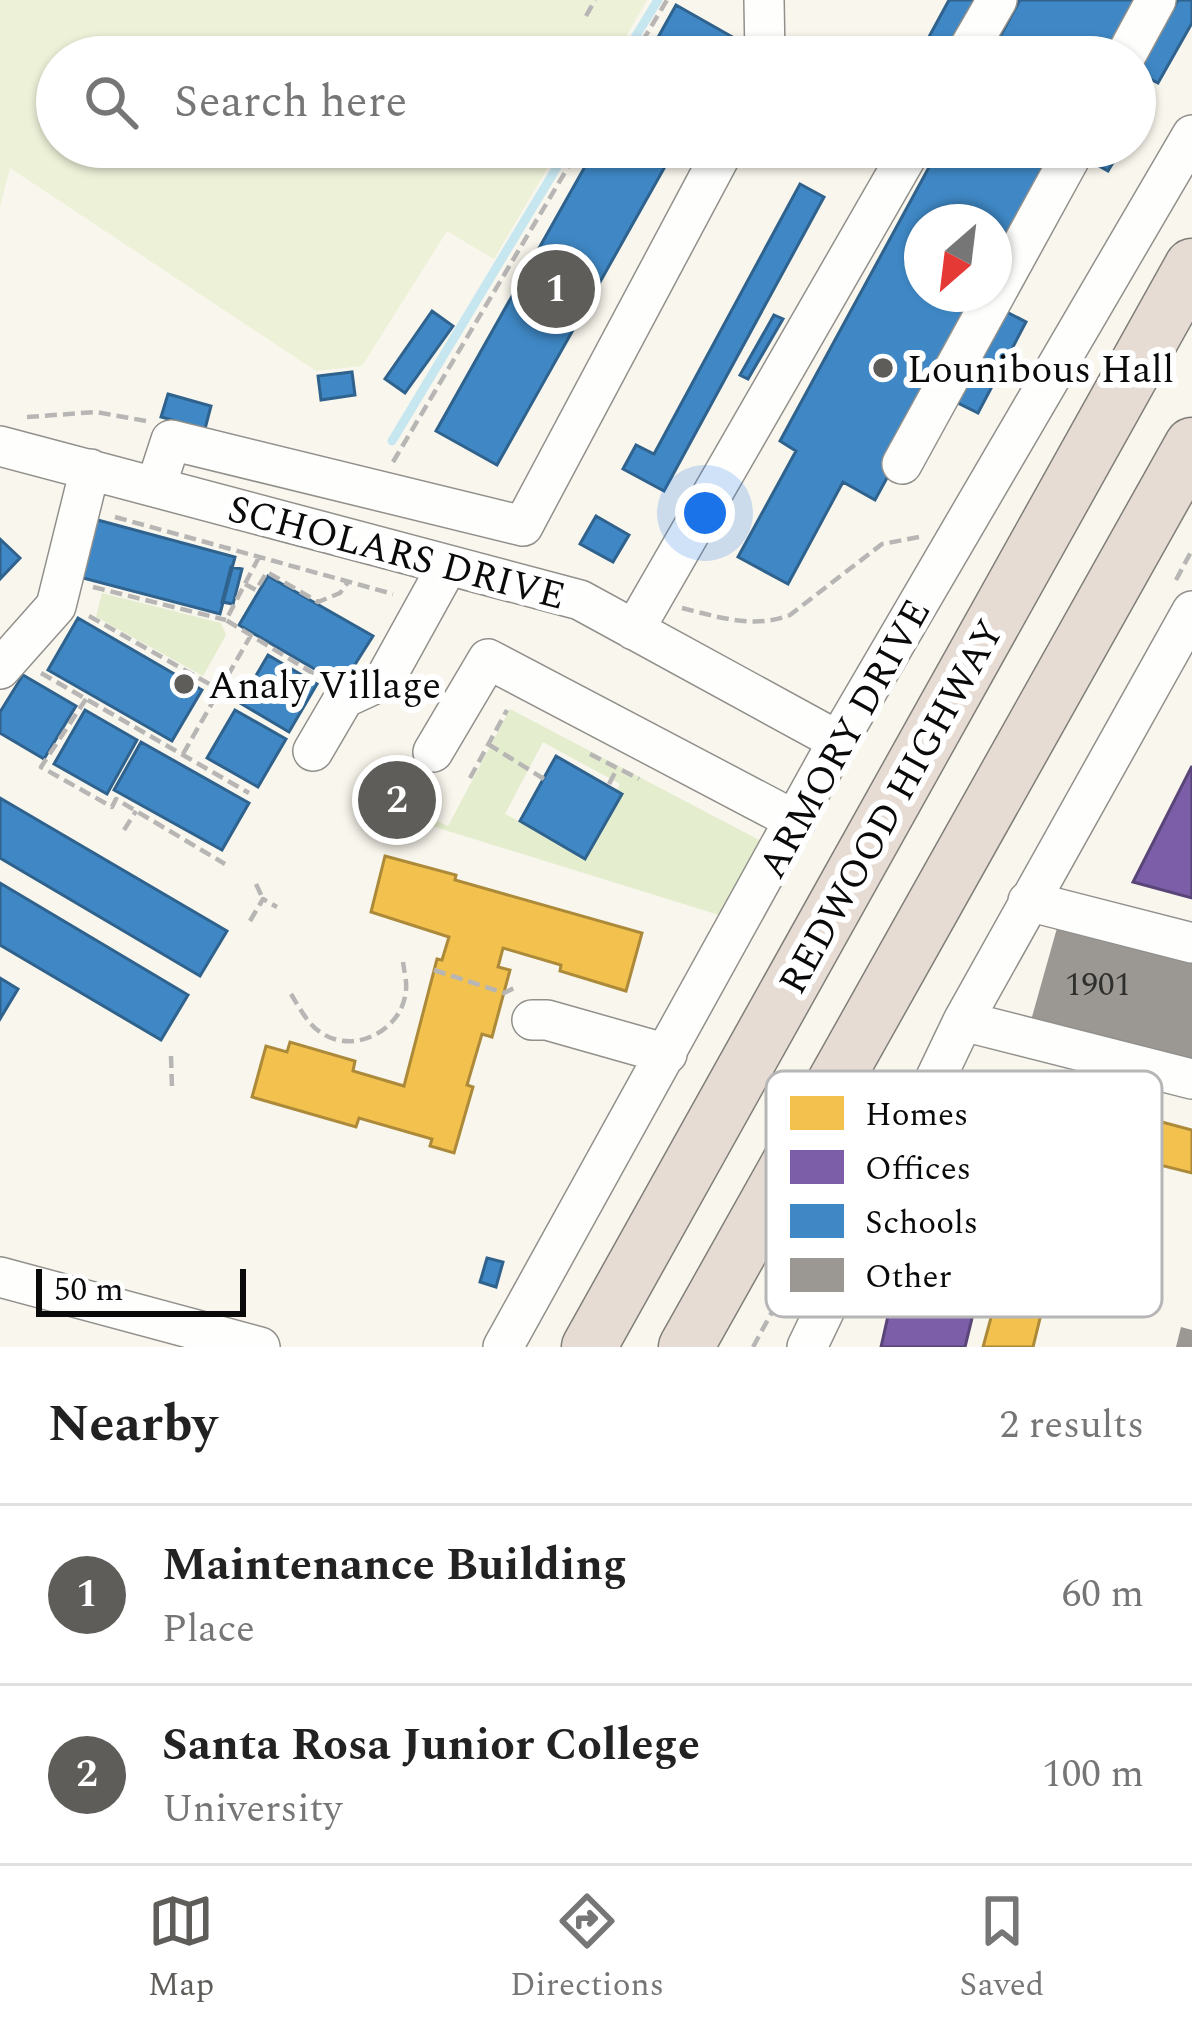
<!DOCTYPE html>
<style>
body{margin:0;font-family:Spectral,serif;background:#f6f6f6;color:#222}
.compass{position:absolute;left:904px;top:204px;width:108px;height:108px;border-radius:50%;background:#fff;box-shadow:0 3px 9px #0004;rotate:208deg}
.scale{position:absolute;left:36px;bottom:30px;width:210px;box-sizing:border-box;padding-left:12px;border:6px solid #0a0a0a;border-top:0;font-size:33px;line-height:42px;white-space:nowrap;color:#0a0a0a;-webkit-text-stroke:9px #fff;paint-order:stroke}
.you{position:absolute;left:705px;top:513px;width:42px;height:42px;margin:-30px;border:9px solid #fff;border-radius:50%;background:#1a73e8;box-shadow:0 0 0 18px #1a73e833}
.badge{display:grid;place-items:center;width:78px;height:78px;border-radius:50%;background:#5e5d59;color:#fff;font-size:39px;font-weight:700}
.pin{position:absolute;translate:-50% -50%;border:6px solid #fff;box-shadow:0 3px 12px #0006}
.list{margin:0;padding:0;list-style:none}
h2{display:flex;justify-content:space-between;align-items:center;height:156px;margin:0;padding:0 48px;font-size:51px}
h2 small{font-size:39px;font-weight:400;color:#767676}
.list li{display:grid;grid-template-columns:78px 1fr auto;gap:36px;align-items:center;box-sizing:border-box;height:180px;padding:0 48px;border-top:3px solid #e0e0e0}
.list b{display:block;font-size:45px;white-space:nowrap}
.list p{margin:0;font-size:39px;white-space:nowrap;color:#767676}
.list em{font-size:39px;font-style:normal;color:#767676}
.icon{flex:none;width:66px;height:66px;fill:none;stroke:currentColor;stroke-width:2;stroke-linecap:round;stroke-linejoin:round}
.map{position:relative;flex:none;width:1192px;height:1347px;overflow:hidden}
.search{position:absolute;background:#fff;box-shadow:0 3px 9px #0004;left:36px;right:36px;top:36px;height:132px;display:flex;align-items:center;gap:30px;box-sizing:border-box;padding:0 42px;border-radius:66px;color:#767676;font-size:45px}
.sheet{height:516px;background:#fff}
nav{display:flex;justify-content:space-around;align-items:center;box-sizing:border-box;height:168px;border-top:3px solid #e0e0e0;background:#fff;font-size:33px;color:#767676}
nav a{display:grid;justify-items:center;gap:6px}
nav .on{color:#5e5d59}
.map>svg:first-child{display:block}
.green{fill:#e4edce;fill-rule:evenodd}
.pitch{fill:#edf1d8}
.homes{fill:#f2c14e;stroke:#ac8a3a;stroke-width:3}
.offices{fill:#7b5ea7;stroke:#594578;stroke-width:3}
.schools{fill:#3f88c5;stroke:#2f628d;stroke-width:3}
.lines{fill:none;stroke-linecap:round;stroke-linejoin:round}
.stream{stroke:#c6e6f0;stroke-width:9}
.building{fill:#9b9894}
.minor-casing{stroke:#92908c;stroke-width:42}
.highway-casing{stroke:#7f7e7a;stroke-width:57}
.path{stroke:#b7b6b5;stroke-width:4.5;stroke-dasharray:12 6;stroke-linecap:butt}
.minor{stroke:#fefefc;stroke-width:39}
.highway{stroke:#e7dcd4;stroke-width:54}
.poi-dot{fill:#5e5d59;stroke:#fff;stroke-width:4.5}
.labels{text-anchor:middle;stroke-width:12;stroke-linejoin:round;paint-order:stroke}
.number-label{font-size:33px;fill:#2e2e2c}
.poi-label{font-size:39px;fill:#0a0a0a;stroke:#fff;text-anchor:start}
.street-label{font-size:39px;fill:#0a0a0a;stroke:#fff}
.key{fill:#fff;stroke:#b6b6b6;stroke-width:3}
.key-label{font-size:33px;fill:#0a0a0a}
</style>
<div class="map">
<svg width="1192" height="1347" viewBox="0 0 1192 1347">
<rect width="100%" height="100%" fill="#f9f6ed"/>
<path class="green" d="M 102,593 L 221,623 L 226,635 L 203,676 L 96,617 Z
M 510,709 L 761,841 L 719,915 L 358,803 L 365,787 L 448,826 ZM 543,742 L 620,784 L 582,855 L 505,814 Z"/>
<path class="pitch" d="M 0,0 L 647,0 L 614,57 L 57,57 L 57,147 L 560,147 L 494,259 L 447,231 L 362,366 L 316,371 L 10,168 L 0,207 Z"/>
<path class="homes" d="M 385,856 L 456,875 L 455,880 L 642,933 L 626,991 L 560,971 L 561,965 L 503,948 L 498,967 L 510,970 L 492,1037 L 482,1034 L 467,1085 L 473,1087 L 454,1153 L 430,1146 L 432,1139 L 359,1118 L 356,1127 L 252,1097 L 266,1046 L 287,1052 L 290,1042 L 355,1061 L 353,1071 L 404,1086 L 437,959 L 442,960 L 449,937 L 371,912 Z
M 1102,1106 L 1192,1130 L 1192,1173 L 1136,1159 L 1097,1308 L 1045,1298 L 1033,1347 L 983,1347 L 1008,1255 L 1058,1264 Z"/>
<path class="offices" d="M 1192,766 L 1192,898 L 1133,882 Z
M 911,1214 L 992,1236 L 965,1347 L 881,1347 Z"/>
<path class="schools" d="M 949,0 L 981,0 L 949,57 L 918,57 Z
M 1020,0 L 1147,0 L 1116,57 L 989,57 Z
M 1178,0 L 1192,0 L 1192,23 L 1158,83 L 1137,72 Z
M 676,5 L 736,39 L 726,57 L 647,57 Z
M 596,147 L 676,147 L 497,465 L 436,431 Z
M 940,147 L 1067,147 L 994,281 L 994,222 L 922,222 L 922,294 L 987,294 L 875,500 L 843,482 L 788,584 L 738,557 L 796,451 L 780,441 Z
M 1098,147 L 1122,147 L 1108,171 L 1090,161 Z
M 800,184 L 824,197 L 664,491 L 623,469 L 636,445 L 654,454 Z
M 1003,310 L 1026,322 L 978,413 L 954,401 Z
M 432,311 L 453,326 L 405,393 L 385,379 Z
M 774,315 L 783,319 L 748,379 L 740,375 Z
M 352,372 L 355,395 L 321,400 L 318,376 Z
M 168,394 L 211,406 L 205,429 L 161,417 Z
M 596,516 L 629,535 L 613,562 L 580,544 Z
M 94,519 L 235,557 L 220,614 L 79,577 Z
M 0,539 L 20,558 L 0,579 Z
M 231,567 L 242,569 L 233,604 L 222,602 Z
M 268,576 L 373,636 L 342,685 L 239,625 Z
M 78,618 L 202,690 L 172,741 L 48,670 Z
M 268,655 L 317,684 L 289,732 L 240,703 Z
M 23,675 L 76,706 L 44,759 L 0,733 L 0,712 Z
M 85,710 L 137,740 L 107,794 L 54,764 Z
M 235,710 L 286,739 L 258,787 L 207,758 Z
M 141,742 L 249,803 L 222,850 L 114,790 Z
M 556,756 L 622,794 L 585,859 L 520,821 Z
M 0,798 L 227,931 L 200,976 L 0,858 Z
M 0,883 L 188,995 L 161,1040 L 0,945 Z
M 0,978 L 18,989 L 0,1019 Z
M 487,1258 L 503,1262 L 496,1287 L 480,1282 Z"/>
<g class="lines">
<path class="stream" d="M 623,57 L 658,0
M 392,441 L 569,147"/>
</g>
<path class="building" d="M 1057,928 L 1192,963 L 1192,1063 L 1030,1024 Z
M 1181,1327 L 1192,1330 L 1192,1347 L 1176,1347 Z"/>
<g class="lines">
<g class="minor-casing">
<path id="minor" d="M 764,0 L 765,57
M 964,57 L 997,0
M 1125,57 L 1156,0
M 0,446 L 580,600 L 838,741
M 902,464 L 1076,147
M 156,486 L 171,440 L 523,526 L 725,147
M 634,630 L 912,147
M 0,669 L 56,606 L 90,469
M 313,751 L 344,698 L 385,679 L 448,565
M 433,752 L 488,659 L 796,821
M 1028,901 L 1192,943
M 532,1020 L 547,1020 L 667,1054
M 963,1021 L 1192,1079
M 0,1277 L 260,1347
M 503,1347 L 838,741 L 1192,135
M 807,1347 L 963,1021 L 1192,611"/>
</g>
<g class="highway-casing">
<path id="highway" d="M 589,1347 L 1192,266
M 686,1347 L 1192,445"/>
</g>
<path class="path" d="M 586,16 L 595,0
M 633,57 L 667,0
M 27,417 L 96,412 L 146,421
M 393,462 L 580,147
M 115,517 L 393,594
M 259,557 L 226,620 L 319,677
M 1176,580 L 1192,550
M 245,584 L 256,590 L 267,572 L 318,602 L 340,593 L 348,582
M 93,587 L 226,620
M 682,608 C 718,617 754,629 790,615 L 882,544 L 919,537
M 89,616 L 220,690
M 41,673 L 249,793
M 86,699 L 41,767 L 112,807 L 116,799 L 225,864
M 488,744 L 544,779
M 183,754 L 251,635
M 590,754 L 639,779
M 470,778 L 507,710
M 609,784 L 617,769
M 124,830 L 136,811
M 256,884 L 263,899
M 250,921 L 263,899 L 277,907
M 434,970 L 504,993 L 514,988
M 291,994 C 299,1007 307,1023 320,1032 C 354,1056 403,1030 406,990 C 407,981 404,971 403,962
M 171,1056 L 172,1088
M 753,1347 L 865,1141"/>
<use href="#minor" class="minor"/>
<use href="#highway" class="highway"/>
</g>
<g class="poi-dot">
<circle cx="883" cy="368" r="12"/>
<circle cx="184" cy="684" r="12"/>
</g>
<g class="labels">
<g class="number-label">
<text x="1098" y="995">1901</text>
</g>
<g class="poi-label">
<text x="907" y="382">Lounibous Hall</text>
<text x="208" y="698">Analy Village</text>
</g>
<g class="street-label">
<text transform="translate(397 551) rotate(15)" y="14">SCHOLARS DRIVE</text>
<text transform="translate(843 738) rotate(-61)" y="14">ARMORY DRIVE</text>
<text transform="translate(890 806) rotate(-61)" y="14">REDWOOD HIGHWAY</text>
</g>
</g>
<rect x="766" y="1071" width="396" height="246" rx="18" class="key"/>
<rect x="790" y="1096" width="54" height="34" fill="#f2c14e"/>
<rect x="790" y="1150" width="54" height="34" fill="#7b5ea7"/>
<rect x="790" y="1204" width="54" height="34" fill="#3f88c5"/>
<rect x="790" y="1258" width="54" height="34" fill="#9b9894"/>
<g class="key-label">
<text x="865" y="1125">Homes</text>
<text x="865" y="1179">Offices</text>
<text x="865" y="1233">Schools</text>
<text x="865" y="1287">Other</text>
</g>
</svg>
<svg class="compass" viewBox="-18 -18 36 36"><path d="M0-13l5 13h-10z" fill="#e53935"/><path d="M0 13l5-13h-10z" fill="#767676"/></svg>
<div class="scale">50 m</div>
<div class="you"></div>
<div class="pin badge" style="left:556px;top:289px">1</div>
<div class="pin badge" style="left:397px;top:800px">2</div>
<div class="search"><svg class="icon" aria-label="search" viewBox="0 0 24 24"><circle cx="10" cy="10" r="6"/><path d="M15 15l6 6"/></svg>Search here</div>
</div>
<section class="sheet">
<h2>Nearby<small>2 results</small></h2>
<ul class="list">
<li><span class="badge">1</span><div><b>Maintenance Building</b><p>Place</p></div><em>60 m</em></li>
<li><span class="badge">2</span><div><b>Santa Rosa Junior College</b><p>University</p></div><em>100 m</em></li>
</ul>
</section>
<nav>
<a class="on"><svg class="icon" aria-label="map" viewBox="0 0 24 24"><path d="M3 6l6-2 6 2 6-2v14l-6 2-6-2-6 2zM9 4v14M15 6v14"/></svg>Map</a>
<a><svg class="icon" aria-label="directions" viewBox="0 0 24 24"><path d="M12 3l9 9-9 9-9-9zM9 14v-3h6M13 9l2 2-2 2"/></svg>Directions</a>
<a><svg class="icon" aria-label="saved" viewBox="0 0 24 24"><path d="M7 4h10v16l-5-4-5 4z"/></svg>Saved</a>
</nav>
